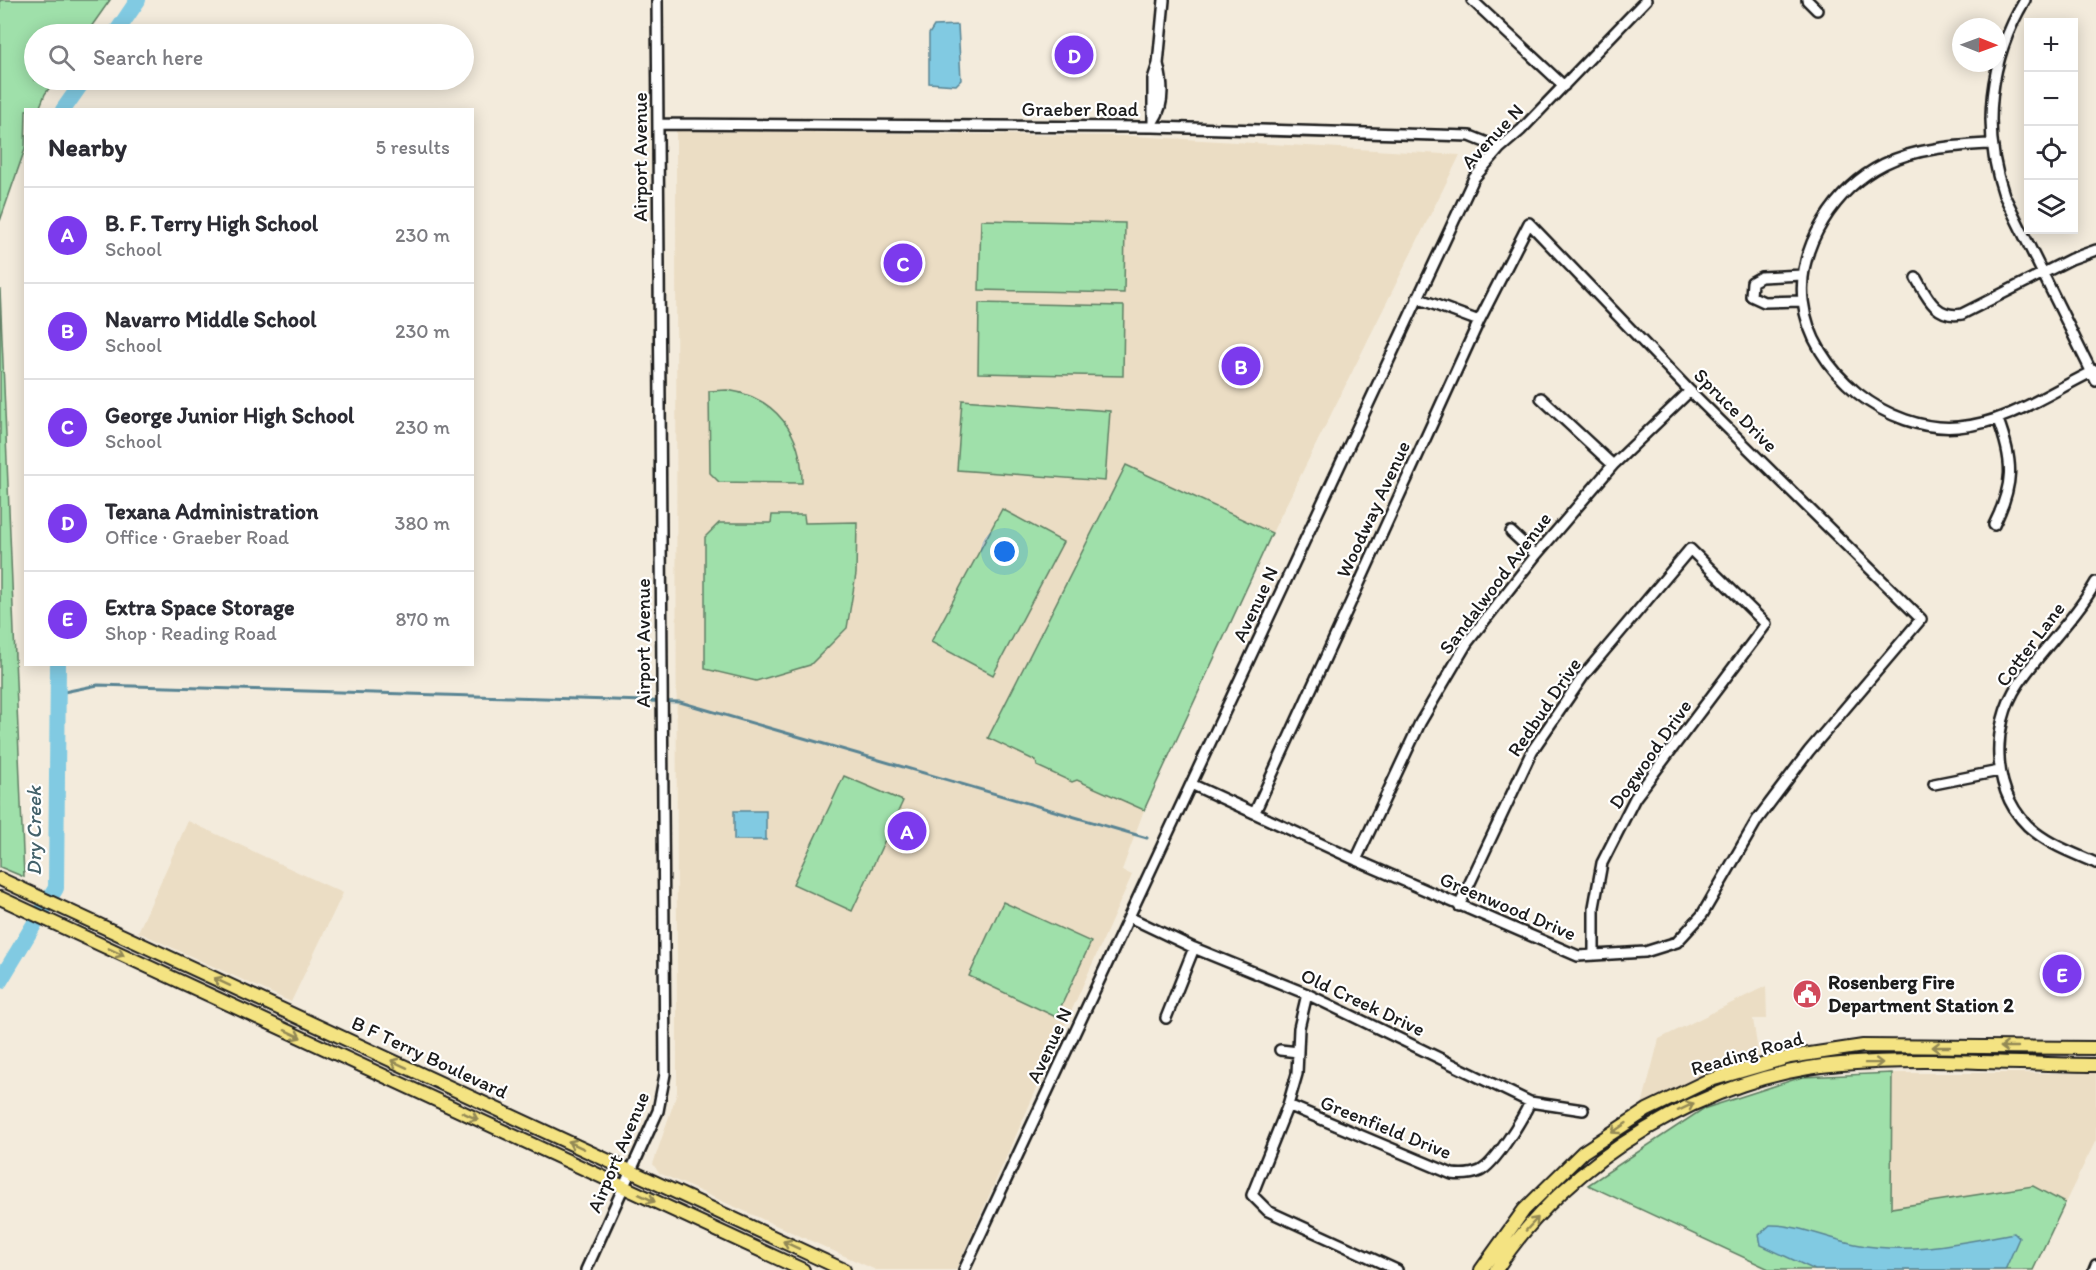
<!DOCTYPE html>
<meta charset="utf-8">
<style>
body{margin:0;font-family:Itim,sans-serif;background:#f2f2f3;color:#2b2b33}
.controls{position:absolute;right:18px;top:18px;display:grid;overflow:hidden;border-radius:0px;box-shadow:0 3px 15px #0003}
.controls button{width:54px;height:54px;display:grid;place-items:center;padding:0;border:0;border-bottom:2px solid #e1e1e2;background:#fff;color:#2b2b33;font:30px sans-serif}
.compass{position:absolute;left:1952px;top:18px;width:54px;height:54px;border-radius:50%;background:#fff;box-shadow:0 3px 15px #0003;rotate:91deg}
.you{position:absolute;left:1005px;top:552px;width:21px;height:21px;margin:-15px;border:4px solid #fff;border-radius:50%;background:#1a73e8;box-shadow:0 0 0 9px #1a73e833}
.badge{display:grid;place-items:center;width:39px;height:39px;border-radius:50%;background:#7c3aed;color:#fff;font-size:20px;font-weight:700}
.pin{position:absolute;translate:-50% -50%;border:3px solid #fff;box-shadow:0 2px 6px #0006}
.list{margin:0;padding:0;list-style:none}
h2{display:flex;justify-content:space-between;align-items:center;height:78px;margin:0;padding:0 24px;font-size:26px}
h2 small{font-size:20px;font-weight:400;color:#7c7c81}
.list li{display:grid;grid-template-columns:39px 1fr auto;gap:18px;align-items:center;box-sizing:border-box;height:96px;padding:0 24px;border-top:2px solid #e1e1e2}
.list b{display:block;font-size:22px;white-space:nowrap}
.list p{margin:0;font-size:20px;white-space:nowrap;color:#7c7c81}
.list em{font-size:20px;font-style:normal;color:#7c7c81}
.icon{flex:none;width:33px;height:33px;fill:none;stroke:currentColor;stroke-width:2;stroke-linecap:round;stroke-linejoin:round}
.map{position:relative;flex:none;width:2096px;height:1270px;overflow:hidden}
.search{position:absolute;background:#fff;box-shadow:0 3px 15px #0003;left:24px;top:24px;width:450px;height:66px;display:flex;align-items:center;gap:15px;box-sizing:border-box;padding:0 21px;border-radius:33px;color:#7c7c81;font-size:22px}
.panel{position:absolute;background:#fff;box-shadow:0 3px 15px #0003;left:24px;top:108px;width:450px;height:558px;border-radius:0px}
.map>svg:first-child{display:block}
.built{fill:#ebddc4}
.green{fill:#9fe0aa;stroke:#5e7e63;stroke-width:1.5}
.water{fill:#81cae2;stroke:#598493;stroke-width:1.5}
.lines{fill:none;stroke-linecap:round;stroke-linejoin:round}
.stream{stroke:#598493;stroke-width:3}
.river{stroke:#81cae2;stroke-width:16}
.minor-casing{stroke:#1c1c1c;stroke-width:14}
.major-casing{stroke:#1c1c1c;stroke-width:16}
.minor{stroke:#fff;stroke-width:9}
.major{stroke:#f4e382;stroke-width:12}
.oneway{stroke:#938954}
.labels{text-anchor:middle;stroke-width:4.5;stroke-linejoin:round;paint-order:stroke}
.street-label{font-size:20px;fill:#1c1c1c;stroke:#fff}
.poi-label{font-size:20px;font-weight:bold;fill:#1c1c1c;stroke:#fff;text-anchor:start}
.water-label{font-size:21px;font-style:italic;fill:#44626b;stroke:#fff}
</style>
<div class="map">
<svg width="2096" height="1270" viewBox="0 0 2096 1270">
<rect width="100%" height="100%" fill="#f3ebdc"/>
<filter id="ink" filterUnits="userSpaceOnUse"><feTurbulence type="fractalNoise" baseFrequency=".0167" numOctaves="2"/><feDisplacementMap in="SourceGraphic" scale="12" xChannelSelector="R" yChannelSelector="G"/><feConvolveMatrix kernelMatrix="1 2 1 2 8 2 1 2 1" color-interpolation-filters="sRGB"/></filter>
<g filter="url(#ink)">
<path class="built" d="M 676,131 L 1133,136 L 1460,155 L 1272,533 L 1144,810 L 1122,870 L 1132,875 L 956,1270 L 876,1270 L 659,1173 L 653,1164 L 677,1093 Z
M 188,821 L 343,893 L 291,1002 L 138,932 Z
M 1766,986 L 1767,1019 L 1753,1019 L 1759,1058 L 1642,1105 L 1659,1039 Z
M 1892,1073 L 2096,1073 L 2096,1140 L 2065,1203 L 2033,1186 L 1891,1209 Z"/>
<path class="green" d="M 0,0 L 110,0 L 86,34 L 34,34 L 34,80 L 55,80 L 45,94 L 39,109 L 26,110 L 25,149 L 0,221 Z
M 981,220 L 1125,223 L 1124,293 L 979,290 Z
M 0,289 L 24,877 L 0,867 Z
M 979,303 L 1124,306 L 1123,376 L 978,373 Z
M 727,390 C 776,397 803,434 802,483 L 719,482 L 710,473 L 709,391 Z
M 962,400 L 1110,411 L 1105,481 L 957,470 Z
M 1126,465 L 1272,533 L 1144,810 L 1077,780 L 1072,782 L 1037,766 L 1036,761 L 988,738 Z
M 1002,509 L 1063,542 L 993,675 L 931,642 Z
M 772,515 L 804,515 L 805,523 L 857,522 L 856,574 L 847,628 L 810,665 L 756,681 L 705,669 L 705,537 L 719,523 L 771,523 Z
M 844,776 L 903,801 L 852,911 L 793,884 Z
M 1003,902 L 1091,942 L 1056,1017 L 969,976 Z
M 1892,1073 L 1891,1208 L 2033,1186 L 2065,1203 L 2033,1270 L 1771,1270 L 1588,1185 L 1703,1109 L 1802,1077 Z"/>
<path class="water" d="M 958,25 L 961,80 L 956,85 L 929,83 L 929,34 L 934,26 Z
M 734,811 L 766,811 L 766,840 L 734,840 Z
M 1770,1225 C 1795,1224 1829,1239 1855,1244 C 1909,1255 1961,1243 2014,1233 L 2019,1238 L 2005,1270 L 1815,1270 L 1761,1245 L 1759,1235 Z"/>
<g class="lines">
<path class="stream" d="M 59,693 L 98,685 L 680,702 L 1147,838"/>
<path class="river" d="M 115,34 L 138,0
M 63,110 L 84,80
M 0,981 L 56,888 L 58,664"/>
<g class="minor-casing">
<path id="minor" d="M 1472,0 L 1564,86
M 1807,0 L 1817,10
M 2025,0 C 1989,60 1981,129 2004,195 L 2096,381
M 1154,120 C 1165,104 1163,83 1158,64
M 658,124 L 1153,127 L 1470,136 L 1500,148
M 1153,127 L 1153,79 L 1158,64 L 1164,0
M 1990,144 C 1955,146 1916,148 1884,164 C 1836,188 1797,246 1803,301 C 1811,372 1888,433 1958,427 C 2009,423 2051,391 2096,370
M 1916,278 C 1927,297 1936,319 1962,314 L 2071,259 L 2096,250
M 1417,298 L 1479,321
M 1803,301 L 1764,302 L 1751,296 L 1752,282 L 1761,277 L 1803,275
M 1541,398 L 1613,465
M 1994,525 C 2014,485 2014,462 1998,420
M 1511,532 L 1536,555
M 2096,582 C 2075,619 2043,648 2019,683 C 1989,727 1991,798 2035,832 C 2053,846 2075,854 2096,863
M 1191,784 L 1356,860 L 1578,956 L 1645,952 L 1677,942 L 1702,915 L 1757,820 L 1809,751 L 1921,619 L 1690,391 L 1529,223 L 1479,321 L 1255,812
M 1934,784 L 1999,771
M 1356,860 L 1420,723 L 1467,643 L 1536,555 L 1613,465 L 1690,391
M 1459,906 L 1532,751 L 1584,675 L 1690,549 L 1766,624 L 1635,798 L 1602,863 L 1594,907 L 1594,954
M 1129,917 L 1194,948 L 1307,994 L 1530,1102 L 1583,1110
M 1307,994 L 1299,1028 L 1297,1074 L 1288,1105 L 1252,1195 L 1268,1211 L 1397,1270
M 1166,1018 L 1194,948
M 1280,1050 L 1298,1052
M 1288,1105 L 1452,1174 C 1461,1175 1471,1175 1480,1171 C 1495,1164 1523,1118 1530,1102
M 586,1270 L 658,1111 L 665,1074 L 657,0
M 964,1270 L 1474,178 L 1500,148 L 1521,130 L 1646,0
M 2094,1270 L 2096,1265"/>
</g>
<g class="major-casing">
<path id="major" d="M 0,879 L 844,1270
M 0,898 L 803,1270
M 1481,1270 L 1524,1210 L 1583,1152 L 1647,1110 L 1707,1081 L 1790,1057 L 1863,1046 L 2096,1048
M 1496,1270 C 1567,1159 1710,1074 1841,1064 C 1925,1057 2012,1064 2096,1065"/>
</g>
<use href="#minor" class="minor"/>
<use href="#major" class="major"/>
</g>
<defs><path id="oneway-shaft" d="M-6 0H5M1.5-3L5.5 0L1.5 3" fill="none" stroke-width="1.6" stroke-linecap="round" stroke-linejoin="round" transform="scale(1.5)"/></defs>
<g class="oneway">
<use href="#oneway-shaft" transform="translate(116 952) rotate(25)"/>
<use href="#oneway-shaft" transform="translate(222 982) rotate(-155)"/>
<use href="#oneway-shaft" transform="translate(293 1034) rotate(25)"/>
<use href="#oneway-shaft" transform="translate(1941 1047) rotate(-180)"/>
<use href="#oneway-shaft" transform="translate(2009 1047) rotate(-180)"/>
<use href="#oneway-shaft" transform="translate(1874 1063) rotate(-1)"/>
<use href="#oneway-shaft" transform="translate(399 1064) rotate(-155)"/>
<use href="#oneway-shaft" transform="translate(1686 1107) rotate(-25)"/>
<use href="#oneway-shaft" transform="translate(470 1116) rotate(25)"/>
<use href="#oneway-shaft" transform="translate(1619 1128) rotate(146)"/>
<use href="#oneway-shaft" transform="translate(576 1145) rotate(-155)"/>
<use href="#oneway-shaft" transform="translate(647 1198) rotate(25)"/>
<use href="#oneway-shaft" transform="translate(1532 1224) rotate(-47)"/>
<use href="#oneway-shaft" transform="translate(791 1245) rotate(-155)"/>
</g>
</g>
<defs>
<g id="civic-disc" transform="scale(1.5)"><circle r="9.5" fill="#d1495b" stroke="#fff"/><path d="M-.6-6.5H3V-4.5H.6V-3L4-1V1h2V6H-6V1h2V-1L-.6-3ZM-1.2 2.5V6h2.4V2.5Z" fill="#fff"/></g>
</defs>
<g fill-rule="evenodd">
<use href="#civic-disc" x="1807" y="994"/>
</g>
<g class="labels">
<g class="street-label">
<text x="1080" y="116">Graeber Road</text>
<text transform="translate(1492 136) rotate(-47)" y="7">Avenue N</text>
<text transform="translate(640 157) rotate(-90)" y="7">Airport Avenue</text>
<text transform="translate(1736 410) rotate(45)" y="7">Spruce Drive</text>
<text transform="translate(1373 509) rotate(-65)" y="7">Woodway Avenue</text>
<text transform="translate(1495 583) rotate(-53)" y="7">Sandalwood Avenue</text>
<text transform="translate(1255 604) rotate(-65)" y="7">Avenue N</text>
<text transform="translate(643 643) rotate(-90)" y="7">Airport Avenue</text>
<text transform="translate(2030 644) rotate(-53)" y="7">Cotter Lane</text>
<text transform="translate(1544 707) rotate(-56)" y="7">Redbud Drive</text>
<text transform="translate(1650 754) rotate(-55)" y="7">Dogwood Drive</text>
<text transform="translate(1508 906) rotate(23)" y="7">Greenwood Drive</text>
<text transform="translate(1363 1002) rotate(25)" y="7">Old Creek Drive</text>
<text transform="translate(1049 1045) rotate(-65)" y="7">Avenue N</text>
<text transform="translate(1747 1053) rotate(-16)" y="7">Reading Road</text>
<text transform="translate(430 1057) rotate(25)" y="7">B F Terry Boulevard</text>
<text transform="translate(1386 1127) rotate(22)" y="7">Greenfield Drive</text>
<text transform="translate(618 1152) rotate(-67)" y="7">Airport Avenue</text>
</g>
<g class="poi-label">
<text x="1828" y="989">Rosenberg Fire<tspan x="1828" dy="23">Department Station 2</tspan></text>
</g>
<g class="water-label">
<text transform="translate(34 831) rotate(-90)" y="7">Dry Creek</text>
</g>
</g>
</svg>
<div class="controls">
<button>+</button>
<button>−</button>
<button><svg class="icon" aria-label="locate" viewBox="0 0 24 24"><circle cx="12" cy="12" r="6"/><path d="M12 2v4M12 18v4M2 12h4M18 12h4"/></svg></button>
<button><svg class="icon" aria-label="layers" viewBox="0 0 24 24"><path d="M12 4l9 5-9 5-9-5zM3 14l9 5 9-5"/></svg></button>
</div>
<svg class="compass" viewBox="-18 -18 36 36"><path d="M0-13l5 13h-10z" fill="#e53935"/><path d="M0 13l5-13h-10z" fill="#7c7c81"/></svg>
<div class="you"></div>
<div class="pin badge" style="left:907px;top:831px">A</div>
<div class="pin badge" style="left:1241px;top:366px">B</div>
<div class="pin badge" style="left:903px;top:263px">C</div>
<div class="pin badge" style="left:1074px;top:55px">D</div>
<div class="pin badge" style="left:2062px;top:974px">E</div>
<div class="search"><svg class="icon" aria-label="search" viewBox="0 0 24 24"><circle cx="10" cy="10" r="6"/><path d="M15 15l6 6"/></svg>Search here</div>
<section class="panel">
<h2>Nearby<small>5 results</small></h2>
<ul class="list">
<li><span class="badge">A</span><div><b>B. F. Terry High School</b><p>School</p></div><em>230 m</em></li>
<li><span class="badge">B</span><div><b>Navarro Middle School</b><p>School</p></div><em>230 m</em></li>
<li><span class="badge">C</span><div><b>George Junior High School</b><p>School</p></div><em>230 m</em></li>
<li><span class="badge">D</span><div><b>Texana Administration</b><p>Office · Graeber Road</p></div><em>380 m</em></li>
<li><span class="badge">E</span><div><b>Extra Space Storage</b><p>Shop · Reading Road</p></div><em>870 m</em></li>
</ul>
</section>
</div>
